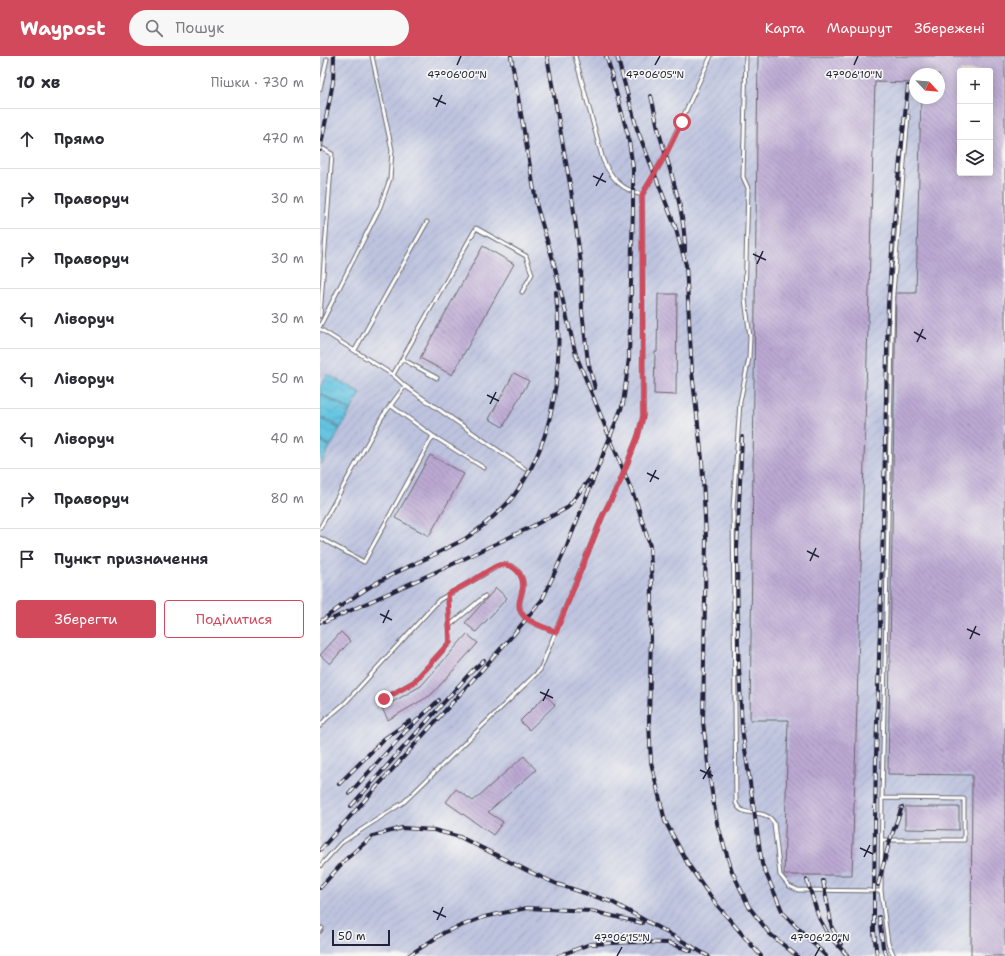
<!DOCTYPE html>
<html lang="uk">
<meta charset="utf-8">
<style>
body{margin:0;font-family:"Shantell Sans",sans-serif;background:#f7f7f7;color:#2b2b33}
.controls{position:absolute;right:12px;top:12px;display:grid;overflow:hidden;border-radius:4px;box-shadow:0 2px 10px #0003}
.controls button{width:36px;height:36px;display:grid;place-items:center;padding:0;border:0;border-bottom:1px solid #e1e1e2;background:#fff;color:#2b2b33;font:20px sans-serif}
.compass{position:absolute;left:589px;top:12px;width:36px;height:36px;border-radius:50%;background:#fff;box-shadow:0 2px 10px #0003;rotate:116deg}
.scale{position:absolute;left:12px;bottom:10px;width:58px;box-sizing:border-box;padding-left:4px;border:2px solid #22223b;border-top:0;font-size:11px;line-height:14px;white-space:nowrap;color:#22223b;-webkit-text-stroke:3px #f6f6f2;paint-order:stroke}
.stop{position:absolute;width:12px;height:12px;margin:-9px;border:3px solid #d1495b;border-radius:50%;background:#fff}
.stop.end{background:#d1495b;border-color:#fff;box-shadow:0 1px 4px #0008}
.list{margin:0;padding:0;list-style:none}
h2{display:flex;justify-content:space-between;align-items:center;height:52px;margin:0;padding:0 16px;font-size:17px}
h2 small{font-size:13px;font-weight:400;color:#7c7c81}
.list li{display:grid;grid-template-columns:26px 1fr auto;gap:12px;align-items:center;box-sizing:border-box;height:60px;padding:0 16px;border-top:1px solid #e1e1e2}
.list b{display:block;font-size:15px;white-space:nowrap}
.list em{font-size:13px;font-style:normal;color:#7c7c81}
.actions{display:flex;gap:8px;padding:12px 16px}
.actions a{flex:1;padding:9px 0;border:1px solid #d1495b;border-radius:4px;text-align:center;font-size:14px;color:#d1495b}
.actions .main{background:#d1495b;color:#fff}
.icon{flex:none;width:22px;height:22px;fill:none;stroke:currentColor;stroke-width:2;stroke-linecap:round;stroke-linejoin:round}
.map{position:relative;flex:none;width:685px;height:900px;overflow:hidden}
header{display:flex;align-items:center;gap:24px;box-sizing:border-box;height:56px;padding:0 20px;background:#d1495b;color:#fff}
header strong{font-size:19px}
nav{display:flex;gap:22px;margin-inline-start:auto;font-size:14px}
.search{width:280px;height:36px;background:#f7f7f7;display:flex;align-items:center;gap:10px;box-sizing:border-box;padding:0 14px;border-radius:22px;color:#7c7c81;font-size:15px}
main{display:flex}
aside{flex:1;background:#fff}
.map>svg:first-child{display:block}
.industrial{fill:url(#industrial-furrows);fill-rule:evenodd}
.water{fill:url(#water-waves);stroke:#42728e}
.building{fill:url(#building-back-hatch);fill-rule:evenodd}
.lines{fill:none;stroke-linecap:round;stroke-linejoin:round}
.service-casing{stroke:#69676e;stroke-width:5}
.service{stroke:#fff;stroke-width:3}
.rail-casing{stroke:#22223b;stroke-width:4}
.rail{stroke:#f6f6f2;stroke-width:2.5;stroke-dasharray:8;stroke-linecap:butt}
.service-bridge-casing{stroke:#69676e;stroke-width:5;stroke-linecap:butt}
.service-bridge{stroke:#fff;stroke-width:3}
.route{stroke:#d1495b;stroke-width:5}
.ticks{fill:none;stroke:#22223b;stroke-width:1.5}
.ticks-label{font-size:10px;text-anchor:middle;fill:#22223b;stroke:#f6f6f2;stroke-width:3.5;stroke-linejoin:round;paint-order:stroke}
</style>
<header>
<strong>Waypost</strong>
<div class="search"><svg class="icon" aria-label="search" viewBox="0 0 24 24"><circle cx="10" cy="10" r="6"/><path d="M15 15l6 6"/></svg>Пошук</div>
<nav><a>Карта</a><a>Маршрут</a><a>Збережені</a></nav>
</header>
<main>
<aside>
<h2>10 хв<small>Пішки · 730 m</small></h2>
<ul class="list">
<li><svg class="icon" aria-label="ahead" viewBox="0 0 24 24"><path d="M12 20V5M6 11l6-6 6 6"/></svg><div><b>Прямо</b></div><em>470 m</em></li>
<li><svg class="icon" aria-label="right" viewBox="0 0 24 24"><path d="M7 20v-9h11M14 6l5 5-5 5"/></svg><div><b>Праворуч</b></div><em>30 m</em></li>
<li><svg class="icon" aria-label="right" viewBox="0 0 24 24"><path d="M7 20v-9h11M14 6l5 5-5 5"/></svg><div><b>Праворуч</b></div><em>30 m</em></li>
<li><svg class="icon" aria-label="left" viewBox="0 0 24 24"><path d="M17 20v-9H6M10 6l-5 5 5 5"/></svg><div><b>Ліворуч</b></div><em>30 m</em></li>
<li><svg class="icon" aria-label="left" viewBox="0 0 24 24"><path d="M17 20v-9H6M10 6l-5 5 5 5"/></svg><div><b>Ліворуч</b></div><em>50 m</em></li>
<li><svg class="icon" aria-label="left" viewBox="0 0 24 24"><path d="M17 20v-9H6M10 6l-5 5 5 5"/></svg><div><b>Ліворуч</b></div><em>40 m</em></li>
<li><svg class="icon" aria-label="right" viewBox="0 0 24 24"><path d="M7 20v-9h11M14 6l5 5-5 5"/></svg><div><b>Праворуч</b></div><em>80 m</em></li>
<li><svg class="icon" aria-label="arrive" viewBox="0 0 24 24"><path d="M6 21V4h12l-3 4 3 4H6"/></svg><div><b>Пункт призначення</b></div></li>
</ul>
<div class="actions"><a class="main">Зберегти</a><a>Поділитися</a></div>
</aside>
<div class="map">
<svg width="685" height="900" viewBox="0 0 685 900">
<defs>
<pattern id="industrial-furrows" width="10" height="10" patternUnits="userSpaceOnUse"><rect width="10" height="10" fill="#bdc3de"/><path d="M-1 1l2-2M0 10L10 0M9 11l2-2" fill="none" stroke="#a2a7bf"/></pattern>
<pattern id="water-waves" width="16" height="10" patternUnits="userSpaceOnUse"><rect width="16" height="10" fill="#62c3e0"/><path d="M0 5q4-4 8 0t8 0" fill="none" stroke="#55a7c1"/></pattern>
<pattern id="building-back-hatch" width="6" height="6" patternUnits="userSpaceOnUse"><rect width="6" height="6" fill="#bca9d3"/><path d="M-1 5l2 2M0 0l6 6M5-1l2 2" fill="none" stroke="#9889ac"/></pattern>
</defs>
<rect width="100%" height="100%" fill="#f6f6f2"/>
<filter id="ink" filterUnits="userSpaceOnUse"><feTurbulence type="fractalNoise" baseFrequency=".025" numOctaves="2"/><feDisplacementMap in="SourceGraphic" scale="8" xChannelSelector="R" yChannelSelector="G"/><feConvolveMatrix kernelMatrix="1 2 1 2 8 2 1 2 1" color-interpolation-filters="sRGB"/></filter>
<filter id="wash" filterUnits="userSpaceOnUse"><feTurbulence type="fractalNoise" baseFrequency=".012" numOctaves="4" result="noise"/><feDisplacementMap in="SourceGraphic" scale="16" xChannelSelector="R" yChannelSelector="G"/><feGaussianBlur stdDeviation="0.9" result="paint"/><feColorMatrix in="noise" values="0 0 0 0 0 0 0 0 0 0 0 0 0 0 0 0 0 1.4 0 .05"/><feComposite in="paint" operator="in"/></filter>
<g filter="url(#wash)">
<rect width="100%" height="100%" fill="#ece7cd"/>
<path class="industrial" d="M 0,0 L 685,0 L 685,900 L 0,900 ZM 640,15 L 670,15 L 670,117 L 640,117 ZM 595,18 L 619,18 L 619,42 L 595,42 Z"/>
<path class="water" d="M 7,318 L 41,337 L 31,354 L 0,337 L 0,331 Z
M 0,338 L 30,355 L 21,372 L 0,360 Z
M 0,362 L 20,373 L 11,390 L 0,384 Z
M 0,385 L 10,391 L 1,408 L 0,407 Z"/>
<g id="blocks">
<path class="building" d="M 438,0 L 685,0 L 685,900 L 651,900 L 652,719 L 568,718 L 576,237 L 596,237 L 601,42 L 619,42 L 619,18 L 595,18 L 595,27 L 555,26 L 532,819 L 464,819 L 468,664 L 430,664 ZM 640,15 L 670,15 L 670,117 L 640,117 Z
M 163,190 L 194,208 L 132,319 L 100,302 Z
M 338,238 L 357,238 L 356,339 L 334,338 L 335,296 L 337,296 Z
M 194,317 L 209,325 L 183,371 L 169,363 Z
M 110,399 L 144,418 L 109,480 L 75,462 Z
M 176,532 L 187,542 L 156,576 L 145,567 Z
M 21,576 L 30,585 L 10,608 L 0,599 Z
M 147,578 L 158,587 L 111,639 L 68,664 L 62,652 L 101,630 Z
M 226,639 L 235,649 L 209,674 L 200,665 Z
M 204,700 L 216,714 L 168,756 L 183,766 L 173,779 L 126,746 L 136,733 L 153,745 Z
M 585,751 L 639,751 L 639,774 L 585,773 Z"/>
</g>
</g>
<g filter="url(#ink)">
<use href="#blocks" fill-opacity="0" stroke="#69676e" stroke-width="1"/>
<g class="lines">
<g class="service-casing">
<path id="service" d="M 255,0 L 283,104 C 292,123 301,133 322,139
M 426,0 L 423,121 L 428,132 L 425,243 L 430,281 L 429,302 L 420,346 L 413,452 L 416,747 C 423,764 444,750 454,767 L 460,819 L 469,830 L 478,834 L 561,835
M 0,33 L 7,3
M 0,91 L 12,98 L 0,260
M 0,270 L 60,151 L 70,123 L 72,94 L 52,0
M 0,273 L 73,319 L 85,330 L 205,413
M 35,294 L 107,166
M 82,303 L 117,322
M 73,319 L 156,172 L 206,200 L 212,218 L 202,236
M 70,349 L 113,380 L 164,412
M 318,380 L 323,360 L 322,139 L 346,98 L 391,0
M 0,472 L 62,361 L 85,330
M 0,482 L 44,506 L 113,380
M 129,570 L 165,540
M 64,643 L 94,626 L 130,586 L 128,538
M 0,670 L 6,663 L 25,647 L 119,544 L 178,510 C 181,509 184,508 187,509 C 198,510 204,522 203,532 C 201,542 196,550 203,559 C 208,567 227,572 236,576
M 562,784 L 644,784 L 644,743 L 562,742
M 0,810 L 21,787 L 84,746 L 220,614 L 283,459 L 300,426
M 0,875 L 2,872
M 574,900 L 568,887 L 561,835 L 562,742 L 573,237 L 588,60"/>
</g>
<use href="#service" class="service"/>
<g class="rail-casing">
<path id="rail" d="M 191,0 L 217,151 L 233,204 L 256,299 L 317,448 L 330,490 L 332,531 L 329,666 L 331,706 L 345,765 L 368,808 L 396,848 L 441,900
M 227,0 L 251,134 L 261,208 L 262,255 L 268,306 L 275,332
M 286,0 L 293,22
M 297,0 L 317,73 L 355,170 L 366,209 L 372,316 L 382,403 L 386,481 L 383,666 L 390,724 L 397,767 L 412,815 L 429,851 L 450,878 L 477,900
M 331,40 C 334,52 336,64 339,76 C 350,116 365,153 365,195
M 0,94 L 13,26 L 14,0
M 422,381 L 417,494 L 418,590 L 422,673 L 442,808 L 463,857 L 506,900
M 0,566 C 23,548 45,532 71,519 C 91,509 111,501 131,490 C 137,487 144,484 149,480 C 161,472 184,452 192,442 C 237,384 243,306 236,236
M 5,566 L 131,509 L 209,472 L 247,452 L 272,420
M 19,728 L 64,683 L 90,665
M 29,738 L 86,675 L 119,644
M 31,750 L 151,616 L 164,604
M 0,794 L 193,579 L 222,544 L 247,490 L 303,348 L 309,302 L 313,152 L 313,112 L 308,79 L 291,18
M 487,824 L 499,862 L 509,880 L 527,899
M 503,825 L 512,872 L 521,888
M 558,829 L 570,784 L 582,751
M 0,832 L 26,803 L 53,780 L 82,772 L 114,774 L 140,781 L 210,816 L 237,828 L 292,846 L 373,891
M 559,861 L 563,891 L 567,900
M 369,889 L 388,900
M 88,900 L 125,876 L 164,861 L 207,852 L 271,855 L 322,867
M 238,900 L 270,888 L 315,886 L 349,887 L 371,895
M 557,900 L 554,876 L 554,838 L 556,701 L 564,437 L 568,249 L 576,141 L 588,30"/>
</g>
<use href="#rail" class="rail"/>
<g class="service-bridge-casing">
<path id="service-bridge" d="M 300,426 L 318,380"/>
</g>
<use href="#service-bridge" class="service-bridge"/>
</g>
</g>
<g class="lines" filter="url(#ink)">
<path class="route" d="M 64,643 L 94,626 L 130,586 L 128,538 C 140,532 152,525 163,518 C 168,515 174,511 179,509 C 193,507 203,517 203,530 C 202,541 195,550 203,559 C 209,567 227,572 236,576 L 283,459 L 300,426 L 318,380 L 323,360 L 322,139 L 346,98 L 362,66"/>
</g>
<path class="ticks" d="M 137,9 L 141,0M 335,9 L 340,0M 534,9 L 538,0M 113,42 L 126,48M 116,51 L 122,39M 273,120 L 286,126M 276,130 L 283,117M 433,198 L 446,204M 437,208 L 443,195M 594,276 L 606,283M 597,286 L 603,273M 167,339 L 179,345M 170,348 L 176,336M 327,417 L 339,423M 330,426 L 336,414M 487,495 L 499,501M 490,505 L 496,492M 60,558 L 72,564M 63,567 L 69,554M 647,573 L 660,579M 650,583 L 656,570M 220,636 L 233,642M 223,645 L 229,633M 380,714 L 393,720M 383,723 L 390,711M 540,792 L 553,798M 544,801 L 550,789M 113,855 L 126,861M 117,864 L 123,851M 297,900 L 302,891M 495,900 L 500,891"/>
<g class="ticks-label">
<text x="137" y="22">47°06'00"N</text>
<text x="335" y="22">47°06'05"N</text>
<text x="534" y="22">47°06'10"N</text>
<text x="302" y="885">47°06'15"N</text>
<text x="500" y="885">47°06'20"N</text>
</g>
</svg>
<div class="controls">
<button>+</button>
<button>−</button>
<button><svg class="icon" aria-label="layers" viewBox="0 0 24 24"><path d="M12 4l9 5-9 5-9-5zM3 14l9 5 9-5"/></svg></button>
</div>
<svg class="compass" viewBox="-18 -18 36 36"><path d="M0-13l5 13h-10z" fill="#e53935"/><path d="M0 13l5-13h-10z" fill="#7c7c81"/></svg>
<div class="scale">50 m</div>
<div class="stop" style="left:362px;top:66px"></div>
<div class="stop end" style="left:64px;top:643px"></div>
</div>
</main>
